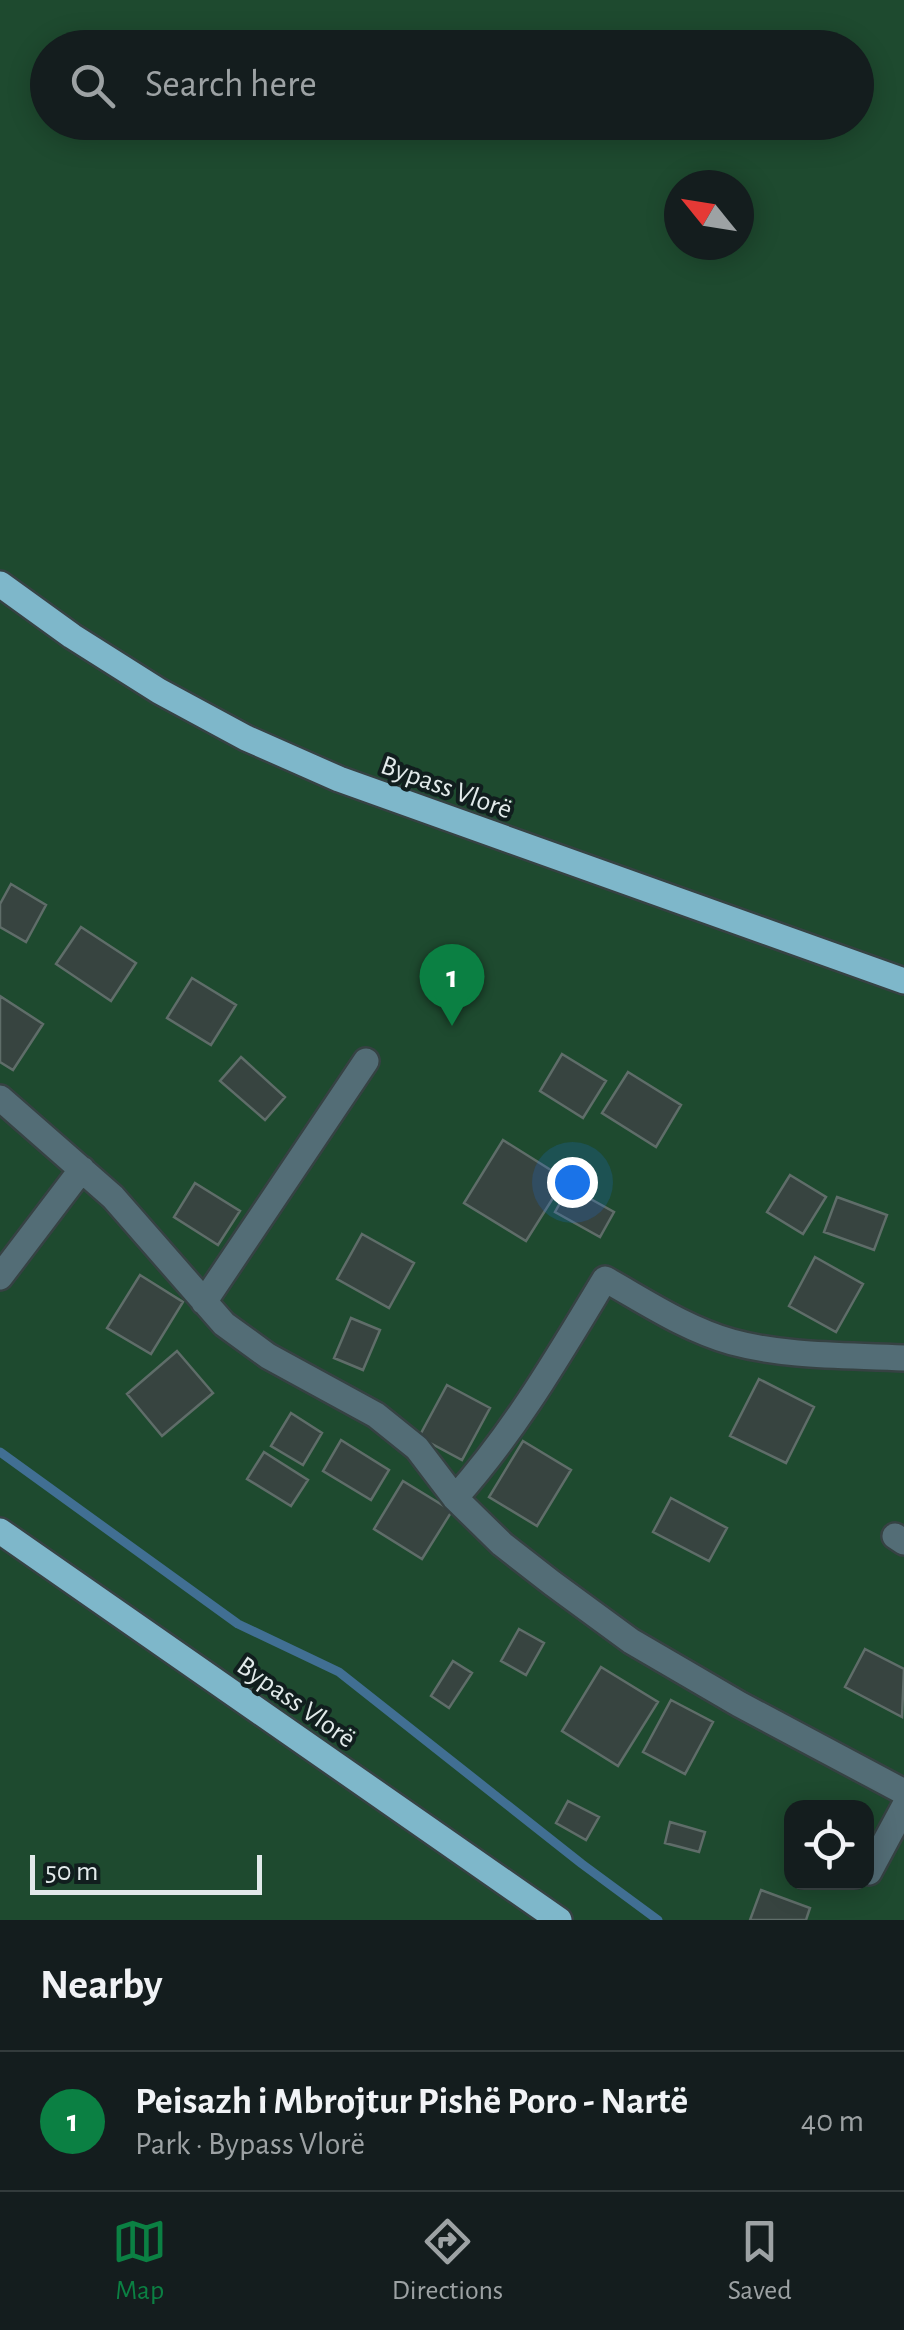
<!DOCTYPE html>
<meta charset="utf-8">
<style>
body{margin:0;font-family:"Alegreya Sans",sans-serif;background:#1d2627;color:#f1f3f6}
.controls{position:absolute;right:30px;bottom:30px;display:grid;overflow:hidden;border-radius:20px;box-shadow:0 5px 25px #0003}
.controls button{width:90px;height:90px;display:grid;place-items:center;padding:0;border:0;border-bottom:2px solid #333b3c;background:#141d1e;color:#f1f3f6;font:50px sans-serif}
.compass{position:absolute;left:664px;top:170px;width:90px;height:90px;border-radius:50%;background:#141d1e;box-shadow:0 5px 25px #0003;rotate:300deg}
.scale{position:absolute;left:30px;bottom:25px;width:232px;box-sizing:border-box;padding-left:10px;border:5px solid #e2eaea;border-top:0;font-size:28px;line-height:35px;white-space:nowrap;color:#e2eaea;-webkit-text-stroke:8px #111e1e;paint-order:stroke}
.you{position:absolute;left:572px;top:1182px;width:35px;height:35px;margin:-25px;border:8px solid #fff;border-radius:50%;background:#1a73e8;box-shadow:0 0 0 15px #1a73e833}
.badge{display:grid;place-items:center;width:65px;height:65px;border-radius:50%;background:#0b8043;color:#fff;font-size:32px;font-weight:700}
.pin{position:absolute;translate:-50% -82px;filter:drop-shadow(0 2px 5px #0008)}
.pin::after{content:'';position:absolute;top:52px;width:35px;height:30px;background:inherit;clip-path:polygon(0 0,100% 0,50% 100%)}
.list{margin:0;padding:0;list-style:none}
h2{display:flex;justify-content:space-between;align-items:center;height:130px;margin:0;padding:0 40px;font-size:42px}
h2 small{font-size:32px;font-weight:400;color:#9da2a4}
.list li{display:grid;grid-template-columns:65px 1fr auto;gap:30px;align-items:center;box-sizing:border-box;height:140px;padding:0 40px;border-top:2px solid #333b3c}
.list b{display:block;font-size:38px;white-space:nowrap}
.list p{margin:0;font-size:32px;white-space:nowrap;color:#9da2a4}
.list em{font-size:32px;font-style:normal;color:#9da2a4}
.icon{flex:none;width:55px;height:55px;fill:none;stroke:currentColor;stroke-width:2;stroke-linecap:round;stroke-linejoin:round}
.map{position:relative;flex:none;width:904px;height:1920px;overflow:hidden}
.search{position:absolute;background:#141d1e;box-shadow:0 5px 25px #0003;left:30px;right:30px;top:30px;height:110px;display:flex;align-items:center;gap:25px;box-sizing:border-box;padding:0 35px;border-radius:55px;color:#9da2a4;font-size:38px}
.sheet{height:270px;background:#141d1e}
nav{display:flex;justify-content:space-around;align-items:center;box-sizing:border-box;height:140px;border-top:2px solid #333b3c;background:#141d1e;font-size:28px;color:#9da2a4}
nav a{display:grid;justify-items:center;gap:5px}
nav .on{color:#0b8043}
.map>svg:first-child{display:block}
.green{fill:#1e4a2f;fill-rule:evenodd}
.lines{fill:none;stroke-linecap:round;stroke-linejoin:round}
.stream{stroke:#416f93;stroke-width:9}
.building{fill:#374440;stroke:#5f6d69;stroke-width:2.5}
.minor-casing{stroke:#364243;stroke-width:30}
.primary-casing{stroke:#364243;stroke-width:30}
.minor{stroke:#536d76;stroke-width:25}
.primary{stroke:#7eb7ca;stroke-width:25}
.labels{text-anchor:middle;stroke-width:8;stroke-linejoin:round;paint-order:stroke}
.street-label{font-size:28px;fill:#e2eaea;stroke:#111e1e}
</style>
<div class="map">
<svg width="904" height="1920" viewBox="0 0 904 1920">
<rect width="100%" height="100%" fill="#1a2728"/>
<path class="green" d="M 0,0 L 904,0 L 904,1920 L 0,1920 ZM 48,48 L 856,48 L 856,122 L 48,122 ZM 679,185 L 739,185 L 739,245 L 679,245 ZM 792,1808 L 866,1808 L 866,1882 L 792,1882 Z"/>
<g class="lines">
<path class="stream" d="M 0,1452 L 238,1624 L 339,1672 L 582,1864 L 658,1920"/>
</g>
<path class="building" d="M 11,884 L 46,905 L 26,942 L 0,927 L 0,904 Z
M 81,927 L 136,963 L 111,1001 L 56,964 Z
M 192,978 L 236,1005 L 211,1045 L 167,1018 Z
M 0,996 L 43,1024 L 13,1070 L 0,1062 Z
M 562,1054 L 606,1081 L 583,1118 L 540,1091 Z
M 241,1057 L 285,1097 L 265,1120 L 220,1081 Z
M 628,1072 L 681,1105 L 656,1147 L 602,1113 Z
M 503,1140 L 565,1179 L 526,1241 L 464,1203 Z
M 790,1175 L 826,1197 L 803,1234 L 767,1212 Z
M 195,1183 L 240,1211 L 218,1245 L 174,1217 Z
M 569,1187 L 614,1212 L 600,1237 L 555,1212 Z
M 837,1197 L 887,1215 L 874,1250 L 824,1232 Z
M 362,1234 L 414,1263 L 389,1308 L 337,1279 Z
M 815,1257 L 863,1284 L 836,1332 L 789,1306 Z
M 140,1275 L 183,1302 L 151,1354 L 107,1328 Z
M 351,1318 L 380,1330 L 363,1370 L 334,1358 Z
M 177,1351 L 213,1393 L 162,1436 L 127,1394 Z
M 759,1379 L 814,1407 L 786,1463 L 730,1436 Z
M 447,1385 L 490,1408 L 462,1460 L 419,1437 Z
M 291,1413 L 322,1433 L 303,1465 L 271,1446 Z
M 341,1440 L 389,1470 L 371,1500 L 323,1471 Z
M 523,1441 L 571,1470 L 537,1526 L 489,1497 Z
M 264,1452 L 308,1480 L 291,1506 L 247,1479 Z
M 403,1481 L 452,1511 L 422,1559 L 374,1529 Z
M 671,1498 L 727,1528 L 709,1561 L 653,1532 Z
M 519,1629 L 544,1643 L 526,1675 L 501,1661 Z
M 865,1649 L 904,1669 L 902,1717 L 845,1687 Z
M 453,1661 L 472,1673 L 449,1708 L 431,1696 Z
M 601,1667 L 658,1702 L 618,1766 L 562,1731 Z
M 671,1700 L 713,1722 L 685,1774 L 643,1752 Z
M 568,1801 L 599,1817 L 586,1840 L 556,1823 Z
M 670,1822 L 705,1832 L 699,1852 L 665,1843 Z
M 761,1890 L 810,1908 L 806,1920 L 750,1920 Z"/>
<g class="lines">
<g class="minor-casing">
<path id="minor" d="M 0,1098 L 113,1197 L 224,1324 L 268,1356 L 376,1415 L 417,1448 L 455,1498 L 502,1544 L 552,1583 L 631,1641 L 739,1704 L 904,1792
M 0,1277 L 82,1169
M 204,1302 L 366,1061
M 455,1498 C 515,1431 559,1355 605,1279 C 646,1302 686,1329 732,1342 C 787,1357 847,1355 904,1358
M 895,1536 L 904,1542
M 869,1872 L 904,1807"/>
</g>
<g class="primary-casing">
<path id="primary" d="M 0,584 L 72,636 L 159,691 L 246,738 L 339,779 L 904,981
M 0,1531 L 559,1920"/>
</g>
<use href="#minor" class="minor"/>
<use href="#primary" class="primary"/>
</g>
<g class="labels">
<g class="street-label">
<text transform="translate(447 786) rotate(20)" y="10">Bypass Vlorë</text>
<text transform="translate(297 1701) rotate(35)" y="10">Bypass Vlorë</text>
</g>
</g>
</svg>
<div class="controls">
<button><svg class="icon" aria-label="locate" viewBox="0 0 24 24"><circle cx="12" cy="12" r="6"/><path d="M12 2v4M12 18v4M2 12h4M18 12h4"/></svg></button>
</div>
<svg class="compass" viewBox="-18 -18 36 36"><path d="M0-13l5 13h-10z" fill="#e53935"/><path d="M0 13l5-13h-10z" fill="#9da2a4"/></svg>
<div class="scale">50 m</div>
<div class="you"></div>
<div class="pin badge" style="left:452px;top:1026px">1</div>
<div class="search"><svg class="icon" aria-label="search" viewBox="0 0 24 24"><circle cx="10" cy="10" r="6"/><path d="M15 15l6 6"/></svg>Search here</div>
</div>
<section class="sheet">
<h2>Nearby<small></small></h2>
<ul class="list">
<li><span class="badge">1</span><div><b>Peisazh i Mbrojtur Pishë Poro - Nartë</b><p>Park · Bypass Vlorë</p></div><em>40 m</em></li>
</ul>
</section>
<nav>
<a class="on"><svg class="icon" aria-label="map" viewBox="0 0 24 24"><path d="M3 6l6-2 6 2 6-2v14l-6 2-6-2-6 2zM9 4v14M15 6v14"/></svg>Map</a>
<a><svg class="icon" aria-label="directions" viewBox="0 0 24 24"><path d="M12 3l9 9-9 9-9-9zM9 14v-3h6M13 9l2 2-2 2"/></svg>Directions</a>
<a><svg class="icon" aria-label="saved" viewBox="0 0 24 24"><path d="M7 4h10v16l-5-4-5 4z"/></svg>Saved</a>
</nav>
